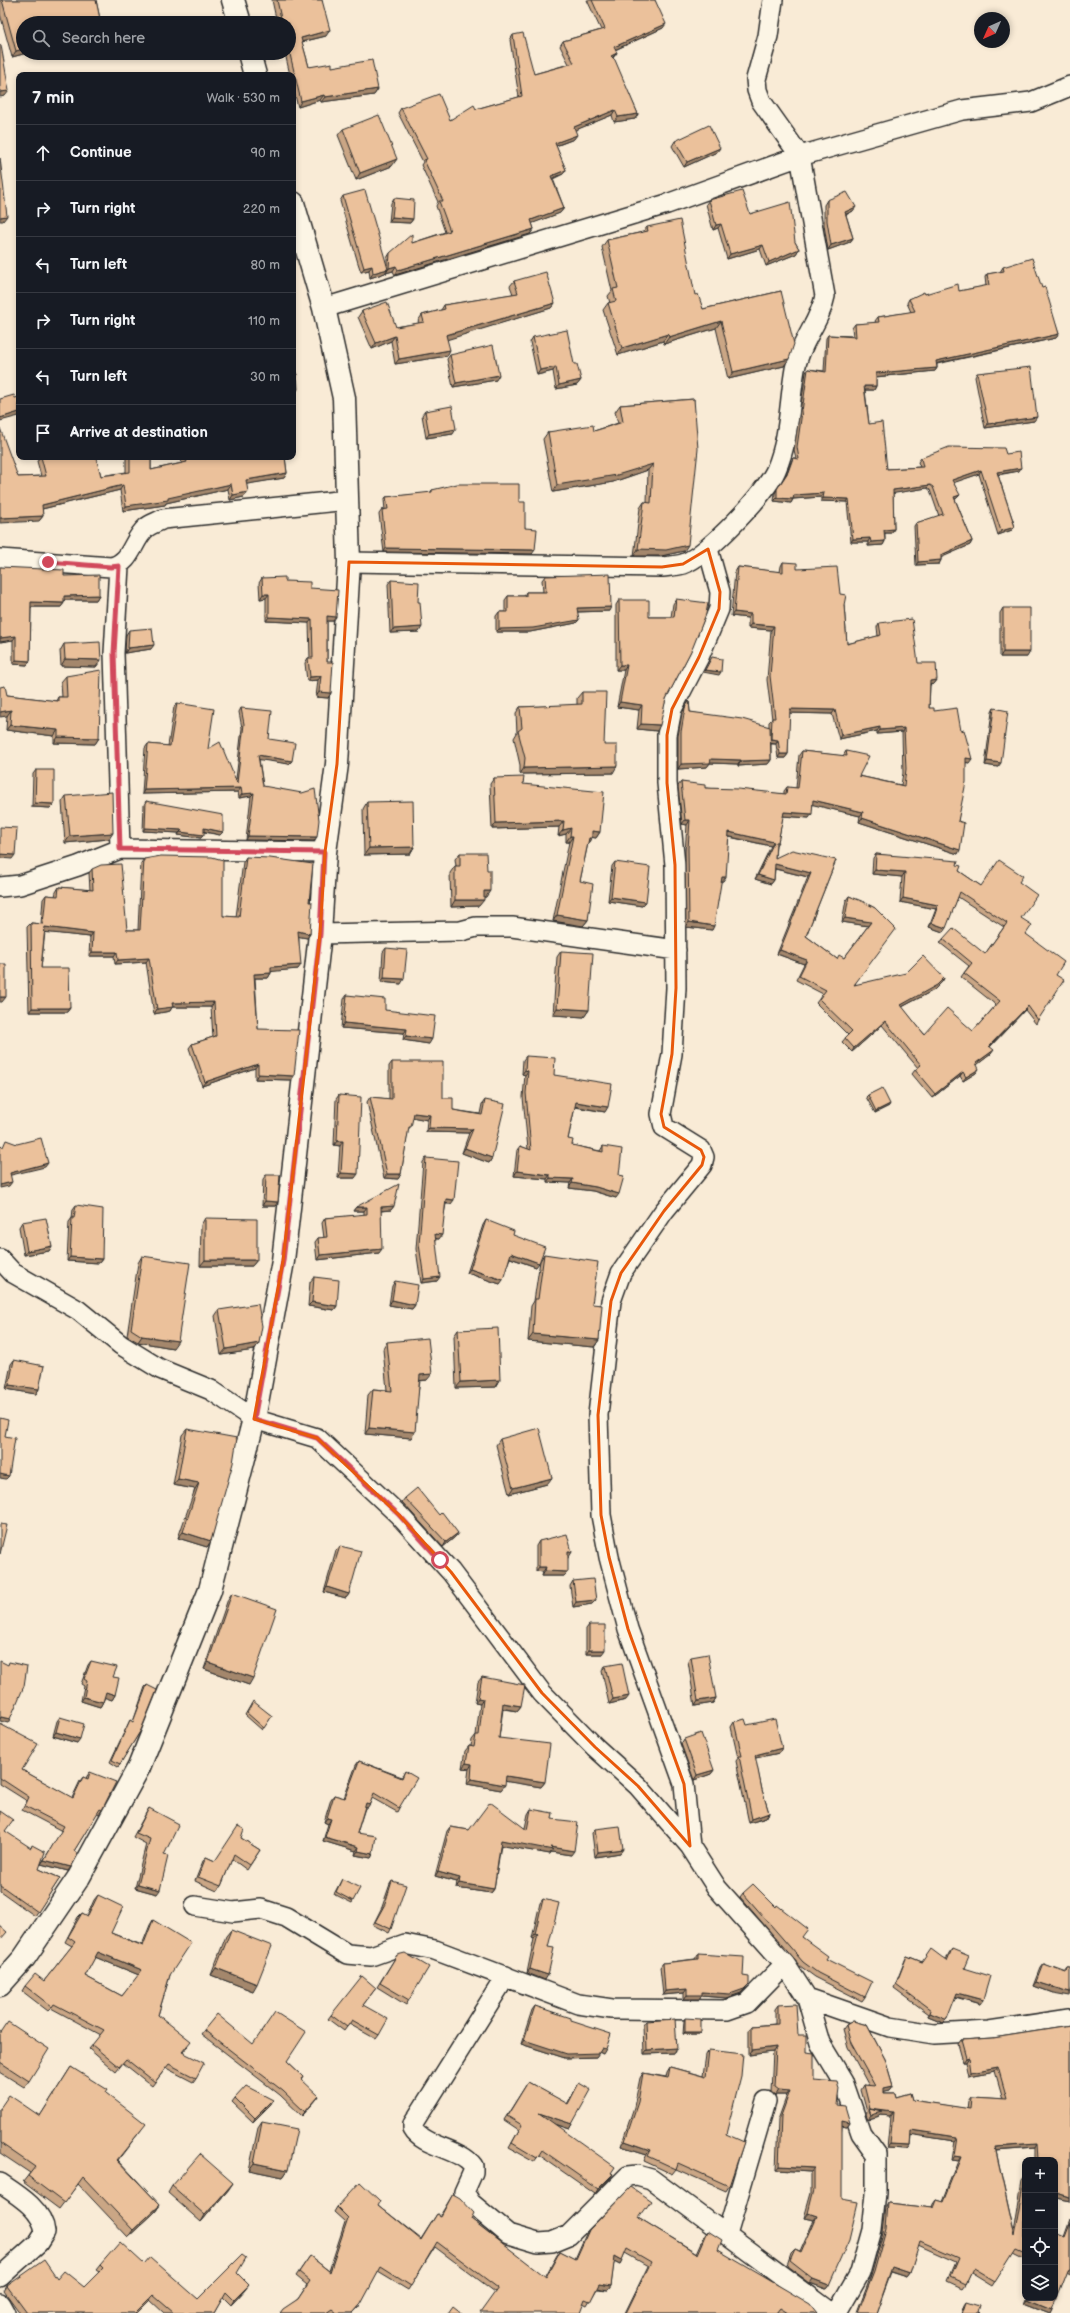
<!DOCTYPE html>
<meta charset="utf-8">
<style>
body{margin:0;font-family:"Balsamiq Sans",sans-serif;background:#242831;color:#f1f3f6}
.controls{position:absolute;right:12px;bottom:12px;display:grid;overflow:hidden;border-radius:8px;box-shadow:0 2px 6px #0003}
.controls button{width:36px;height:36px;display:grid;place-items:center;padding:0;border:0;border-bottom:1px solid #363941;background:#171b24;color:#f1f3f6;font:20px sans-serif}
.compass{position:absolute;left:974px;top:12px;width:36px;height:36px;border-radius:50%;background:#171b24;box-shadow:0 2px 6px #0003;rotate:225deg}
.stop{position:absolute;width:12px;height:12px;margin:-9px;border:3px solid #d1495b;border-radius:50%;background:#fff}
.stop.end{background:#d1495b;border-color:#fff;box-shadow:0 1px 4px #0008}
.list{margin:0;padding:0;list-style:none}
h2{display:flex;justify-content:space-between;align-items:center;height:52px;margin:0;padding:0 16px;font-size:17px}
h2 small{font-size:13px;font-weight:400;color:#9ea1a6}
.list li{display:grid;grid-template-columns:26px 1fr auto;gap:12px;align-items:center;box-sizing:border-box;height:56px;padding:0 16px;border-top:1px solid #363941}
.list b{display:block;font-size:15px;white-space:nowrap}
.list em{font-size:13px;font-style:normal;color:#9ea1a6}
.icon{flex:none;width:22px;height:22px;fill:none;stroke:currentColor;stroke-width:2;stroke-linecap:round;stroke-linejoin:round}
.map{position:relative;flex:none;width:1070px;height:2313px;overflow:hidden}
.search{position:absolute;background:#171b24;box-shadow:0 2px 6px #0003;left:16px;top:16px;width:280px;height:44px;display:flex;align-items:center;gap:10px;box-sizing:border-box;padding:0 14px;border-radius:22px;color:#9ea1a6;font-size:15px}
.panel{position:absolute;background:#171b24;box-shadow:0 2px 6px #0003;left:16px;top:72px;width:280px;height:388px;border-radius:8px}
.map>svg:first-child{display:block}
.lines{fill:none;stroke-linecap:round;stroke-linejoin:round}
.street-casing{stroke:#2b2b2b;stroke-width:22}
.secondary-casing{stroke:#2b2b2b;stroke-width:25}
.street{stroke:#fcf5e5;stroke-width:19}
.secondary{stroke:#fcf5e5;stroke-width:22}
.wall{fill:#caa685;stroke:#2b2b2b;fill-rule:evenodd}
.shaded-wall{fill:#a4876c;stroke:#2b2b2b}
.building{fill:#ebc19b;stroke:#2b2b2b;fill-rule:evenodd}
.route{stroke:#d1495b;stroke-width:5}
.marked{fill:none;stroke:#e8590c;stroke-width:3;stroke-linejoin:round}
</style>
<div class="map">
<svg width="1070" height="2313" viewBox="0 0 1070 2313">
<rect width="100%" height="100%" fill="#f9ebd6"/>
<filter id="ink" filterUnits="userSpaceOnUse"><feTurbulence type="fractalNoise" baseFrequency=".025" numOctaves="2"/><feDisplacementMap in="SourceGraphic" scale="8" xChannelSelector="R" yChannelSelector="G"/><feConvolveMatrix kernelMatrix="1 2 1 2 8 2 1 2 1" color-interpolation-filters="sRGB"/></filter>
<g filter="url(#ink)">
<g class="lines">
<g class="street-casing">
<path id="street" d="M 324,308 L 667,204 L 800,156 L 962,110 L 1031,102 L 1070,86
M 708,549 L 720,592 L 719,609 L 699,657 L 672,709 L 667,735 L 667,783 L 675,865 L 676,988 L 672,1054 L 661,1114 L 664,1127 L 701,1150 L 704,1157 L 702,1165 L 664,1211 L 621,1273 L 611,1301 L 598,1415 L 601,1515 L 609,1557 L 628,1629 L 684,1784 L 690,1846 L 717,1888 L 785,1964 L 807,1998 L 890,2027 L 934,2034 L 989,2031 L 1070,2019
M 0,559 L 111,567 C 132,563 132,540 146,528 C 150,524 158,522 163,519 L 348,500
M 349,562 L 662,567 C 669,566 676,566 683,564 C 707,556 766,493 776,470 C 790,438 789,402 795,369 C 800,342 820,322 825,296 L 800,156 L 761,101 L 757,90 L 756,79 L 768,36 L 773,0
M 119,566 L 114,653 L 120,849
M 0,887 L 20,885 L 78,866 L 120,849 L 325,852
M 320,934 L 461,931 L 476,927 L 512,927 L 676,950
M 0,1259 L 13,1273 L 78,1310 L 121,1345 L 160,1369 L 211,1390 L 254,1419 L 317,1438 L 399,1515 L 451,1572 L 542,1693 L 595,1747 L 638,1786 L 690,1846
M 195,1906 L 233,1912 L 261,1909 L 286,1917 L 347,1954 L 371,1956 L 405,1944 L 435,1950 L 578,2004 L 612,2009 L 727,2010 L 747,2003 L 785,1964
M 506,1976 L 413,2124 L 413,2129 C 423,2147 460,2148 473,2166 L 473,2172 L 464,2192 L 471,2203 L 508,2234 L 538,2243 L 552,2242 L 569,2235 L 628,2176 L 637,2175 L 651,2179 L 832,2313
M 807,1998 L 820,2043 L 843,2081 L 861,2133 L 876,2154 L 876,2193 L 872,2230 L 860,2273 L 837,2313
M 0,2183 C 18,2195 43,2210 45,2232 L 38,2243 L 0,2277
M 727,2234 L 766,2101
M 0,2304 L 5,2313"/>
</g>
<g class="secondary-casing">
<path id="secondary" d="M 233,0 L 240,23
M 249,53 L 255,75
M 0,1985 L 24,1958 L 79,1877 L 139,1767 L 210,1590 L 254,1419 L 283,1261 L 320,934 L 325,852 L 337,764 L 349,562 L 344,398 L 324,308 L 293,203"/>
</g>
<use href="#street" class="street"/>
<use href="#secondary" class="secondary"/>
</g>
<path class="wall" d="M 0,0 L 96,0 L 100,19 L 97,23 L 23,23 L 23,53 L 27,53 L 12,57 L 0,14 Z
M 272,0 L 322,0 L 326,36 L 302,42 L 309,67 L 332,67 L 378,89 L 374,95 L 321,102 L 320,100 L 298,107 L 293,88 L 293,75 L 290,75 L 285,53 L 289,53 L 289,23 L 277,23 Z
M 587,0 L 655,0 L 663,28 L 615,50 L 617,53 L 613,58 L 638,114 L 635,119 L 614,122 L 612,115 L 575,130 L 574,139 L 556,146 L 566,170 L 563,174 L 553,179 L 564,208 L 560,213 L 532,223 L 534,229 L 530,234 L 395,275 L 393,271 L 386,273 L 386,271 L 385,273 L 370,278 L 369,270 L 361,272 L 358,263 L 340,201 L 343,196 L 387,265 L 387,258 L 390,253 L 412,243 L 445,232 L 436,206 L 438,202 L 421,165 L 423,162 L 398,113 L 401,108 L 450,120 L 476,109 L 519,97 L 510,40 L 513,35 L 534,74 L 569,64 L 560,46 L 563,41 L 601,30 Z
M 343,129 L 392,166 L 356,180 L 338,135 Z
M 675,141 L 717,152 L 684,167 L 672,146 Z
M 394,198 L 413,219 L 410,223 L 389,222 L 391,203 Z
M 709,200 L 750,214 L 795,242 L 799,249 L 796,254 L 766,266 L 760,249 L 727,259 L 718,228 L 713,230 L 706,204 Z
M 827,200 L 853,211 L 846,215 L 853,238 L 850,242 L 828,250 L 824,225 L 824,205 Z
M 647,227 L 695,295 L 703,309 L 781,291 L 784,366 L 728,379 L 716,328 L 664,344 L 663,341 L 618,355 L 603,310 L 608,303 L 610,303 L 608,296 L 612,291 L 602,247 L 607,240 L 643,232 Z
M 1003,267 L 1042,288 L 1059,334 L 1056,338 L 937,364 L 937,368 L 935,371 L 876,377 L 876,386 L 874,390 L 865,390 L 869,424 L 887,469 L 920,467 L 918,462 L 921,458 L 1006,454 L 1019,471 L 998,475 L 1015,527 L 1012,530 L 998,535 L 979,474 L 954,482 L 957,498 L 955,499 L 972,541 L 970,545 L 941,557 L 941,560 L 939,564 L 916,565 L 914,526 L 916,523 L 939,516 L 930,490 L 927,488 L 893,493 L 894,529 L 891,533 L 885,533 L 885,541 L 883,545 L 868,546 L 868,542 L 851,542 L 847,502 L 821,501 L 821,497 L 793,499 L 791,503 L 774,501 L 775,493 L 786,475 L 791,462 L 793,458 L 796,458 L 794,450 L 806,372 L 808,369 L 824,371 L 826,338 L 828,335 L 853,336 L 852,328 L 855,324 L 876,323 L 875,321 L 878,317 L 911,312 L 907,303 L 909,299 L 925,294 L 959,291 L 986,286 L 985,277 L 987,274 L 1000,272 Z
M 514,281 L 555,303 L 551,308 L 447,339 L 447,356 L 395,364 L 391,341 L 372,349 L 358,317 L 362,311 L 396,327 L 419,323 L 418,321 L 422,315 L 441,310 L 444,305 L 513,294 L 510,286 Z
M 533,337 L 574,364 L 581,380 L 577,385 L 556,389 L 553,371 L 537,375 L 530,342 Z
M 450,355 L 496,380 L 453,387 L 447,359 Z
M 977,373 L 1034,421 L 985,428 L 975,377 Z
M 694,399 L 684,551 L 661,556 L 634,556 L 640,508 L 644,502 L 647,502 L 648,470 L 613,482 L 553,492 L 543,439 L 548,432 L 594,431 L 618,423 L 615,412 L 620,405 Z
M 425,411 L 453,434 L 426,438 L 422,415 Z
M 40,457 L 96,457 L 101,476 L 126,472 L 126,457 L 151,457 L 151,470 L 182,463 L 180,457 L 285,457 L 287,473 L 284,478 L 246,484 L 248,492 L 244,497 L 230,500 L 228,489 L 166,503 L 165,505 L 123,511 L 120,490 L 42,509 L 43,516 L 39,521 L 18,477 L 41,476 L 37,461 Z
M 432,490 L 519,502 L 525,528 L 532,554 L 384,552 L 379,514 L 382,510 L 385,510 L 384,500 L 386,497 L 430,493 Z
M 783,562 L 797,569 L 840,594 L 844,605 L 847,644 L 878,636 L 877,627 L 879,623 L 918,663 L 937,680 L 934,684 L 930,685 L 929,708 L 961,731 L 969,763 L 966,762 L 958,821 L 958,854 L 859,822 L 860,816 L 812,804 L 809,818 L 783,816 L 778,842 L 776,845 L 775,858 L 836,860 L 806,936 L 837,959 L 844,958 L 868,926 L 842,922 L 846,900 L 849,896 L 875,908 L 855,985 L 944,978 L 942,982 L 934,990 L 902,1007 L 924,1034 L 973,1031 L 996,1005 L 961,977 L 969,966 L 940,943 L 943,939 L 985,954 L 1004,927 L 958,897 L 943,932 L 929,927 L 936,909 L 900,902 L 902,877 L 872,874 L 873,858 L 876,854 L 957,865 L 959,871 L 981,886 L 1019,882 L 1021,918 L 1026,934 L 1056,975 L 1038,1020 L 1036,1024 L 1025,1010 L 990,1047 L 991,1054 L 976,1065 L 976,1073 L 963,1081 L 960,1076 L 932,1098 L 912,1074 L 915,1070 L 918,1068 L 882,1025 L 852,1052 L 842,1042 L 848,1035 L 816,1003 L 823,994 L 796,980 L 804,964 L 777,954 L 808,877 L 775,869 L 774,880 L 771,884 L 755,879 L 771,846 L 729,837 L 723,881 L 721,881 L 712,930 L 686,927 L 685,852 L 687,825 L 682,824 L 678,786 L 681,782 L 705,788 L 784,794 L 784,791 L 787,787 L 796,788 L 799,755 L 802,751 L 843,756 L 846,751 L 859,776 L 901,785 L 903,773 L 902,732 L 877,734 L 877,731 L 839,739 L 832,714 L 789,713 L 788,754 L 785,758 L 778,758 L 776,744 L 771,744 L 771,760 L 768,764 L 738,766 L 738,764 L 710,763 L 707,767 L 678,769 L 678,736 L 682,713 L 689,701 L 690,712 L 769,727 L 769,722 L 772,719 L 767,680 L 771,630 L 748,628 L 748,618 L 731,616 L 735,572 L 738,567 L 780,572 L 781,566 Z
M 0,567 L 64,576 L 99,595 L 96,600 L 64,600 L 64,603 L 61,607 L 31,607 L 30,661 L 27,665 L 13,664 L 13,640 L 0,642 Z
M 545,576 L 609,611 L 577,612 L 579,620 L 576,623 L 530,632 L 496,632 L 496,616 L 499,612 L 505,612 L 505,600 L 508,596 L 524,596 L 526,592 L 543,592 L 542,580 Z
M 262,578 L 285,581 L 310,588 L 333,621 L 327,621 L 327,662 L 331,693 L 328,698 L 316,697 L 318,680 L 307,681 L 305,663 L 308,658 L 310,658 L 309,623 L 266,621 L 266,598 L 260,599 L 259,583 Z
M 391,580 L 418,602 L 419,632 L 390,633 L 388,584 Z
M 676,599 L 666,699 L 657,731 L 637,729 L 639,710 L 617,707 L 624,670 L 616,670 L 616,605 L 619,600 L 649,617 L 671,617 L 673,604 Z
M 1003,608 L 1027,657 L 1000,657 L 1000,613 Z
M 129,630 L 151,649 L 125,653 L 126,635 Z
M 64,644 L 101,660 L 96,667 L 61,666 L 60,651 Z
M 66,676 L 99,738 L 95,744 L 54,743 L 54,736 L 6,730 L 7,716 L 7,695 L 56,701 L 58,697 L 62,697 L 61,682 Z
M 582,692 L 604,745 L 613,773 L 520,774 L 520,765 L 514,738 L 517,733 L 516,713 L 520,707 L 577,705 L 577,698 Z
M 177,703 L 208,749 L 236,779 L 242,728 L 239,712 L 241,708 L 269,739 L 292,761 L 289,764 L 259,759 L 263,786 L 314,841 L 246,840 L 251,796 L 239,798 L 238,792 L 142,794 L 145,748 L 148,744 L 168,746 L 174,707 Z
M 994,708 L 998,767 L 985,765 L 992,712 Z
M 36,770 L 54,804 L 50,808 L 32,807 L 33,774 Z
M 494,778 L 523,784 L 600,832 L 596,838 L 592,837 L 588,843 L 580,881 L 588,920 L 583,926 L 553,921 L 569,842 L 566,842 L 566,834 L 558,836 L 559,827 L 492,829 L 490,784 Z
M 66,796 L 109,839 L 65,843 L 62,802 Z
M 146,801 L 223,832 L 220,835 L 204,832 L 201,838 L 178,835 L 179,833 L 143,831 L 144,805 Z
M 367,802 L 414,847 L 410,854 L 364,855 L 363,809 Z
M 460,853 L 487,870 L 486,897 L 484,897 L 479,906 L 451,907 L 450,873 L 455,866 L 456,866 L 455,859 Z
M 246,857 L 309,902 L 310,934 L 307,938 L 299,936 L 298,969 L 271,971 L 271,973 L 268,978 L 255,978 L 258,1029 L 294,1076 L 291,1080 L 255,1079 L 255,1068 L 202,1086 L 189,1048 L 192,1044 L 213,1037 L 211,1007 L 172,1007 L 170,1011 L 154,1014 L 146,962 L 115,964 L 114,956 L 89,956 L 90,937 L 45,932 L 41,968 L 70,1008 L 67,1012 L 29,1012 L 27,927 L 31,923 L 41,924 L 43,899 L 46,895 L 55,896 L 56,892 L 59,887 L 90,890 L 89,873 L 92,869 L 127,930 L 138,930 L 141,863 L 144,859 L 223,916 L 236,917 L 243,862 Z
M 615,862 L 642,906 L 608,901 L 612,866 Z
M 386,948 L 401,984 L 381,982 L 383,952 Z
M 561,951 L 589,1010 L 584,1017 L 553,1015 L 557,957 Z
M 347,995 L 385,1010 L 429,1044 L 403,1040 L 404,1033 L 341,1028 L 344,999 Z
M 526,1056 L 554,1075 L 605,1112 L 575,1107 L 568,1139 L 572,1145 L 600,1151 L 603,1146 L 616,1198 L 593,1191 L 569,1188 L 570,1183 L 547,1182 L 547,1179 L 514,1176 L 517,1150 L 520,1146 L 528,1149 L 523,1097 L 525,1075 L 522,1074 L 523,1060 Z
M 392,1062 L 443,1098 L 453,1110 L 480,1114 L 482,1104 L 485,1100 L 492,1158 L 489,1163 L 462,1153 L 469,1133 L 426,1132 L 427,1120 L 413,1117 L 408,1131 L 401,1174 L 398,1179 L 384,1178 L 367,1102 L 370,1097 L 389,1099 L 389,1066 Z
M 339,1095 L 355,1178 L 338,1178 L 340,1146 L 334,1145 L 336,1099 Z
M 868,1095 L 889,1106 L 875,1113 L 866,1097 Z
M 426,1158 L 451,1204 L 446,1204 L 439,1239 L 435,1239 L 437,1281 L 421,1283 L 416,1249 L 423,1162 Z
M 266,1175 L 275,1206 L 262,1206 L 263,1179 Z
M 76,1205 L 102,1259 L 99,1263 L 67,1261 L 69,1222 L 72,1218 L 73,1209 Z
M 394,1206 L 391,1210 L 381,1211 L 379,1253 L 317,1260 L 315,1242 L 318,1238 L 324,1238 L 322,1223 L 325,1218 L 364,1215 L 364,1211 L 353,1211 L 356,1207 Z
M 205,1218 L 257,1260 L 252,1266 L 200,1266 L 201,1225 Z
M 486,1220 L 513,1235 L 536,1267 L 510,1258 L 500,1284 L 467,1273 L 483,1225 Z
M 22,1222 L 52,1246 L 49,1251 L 24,1255 L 19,1227 Z
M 544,1254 L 592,1304 L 599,1340 L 594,1347 L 528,1341 L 531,1306 L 534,1301 L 540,1261 Z
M 142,1256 L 173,1348 L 138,1342 L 127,1336 L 138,1263 Z
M 314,1277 L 337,1306 L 334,1310 L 308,1306 L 310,1282 Z
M 395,1281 L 415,1305 L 412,1309 L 389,1305 L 392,1286 Z
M 219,1310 L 259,1343 L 254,1350 L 221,1355 L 215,1316 Z
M 458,1330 L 500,1380 L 496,1387 L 456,1388 L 454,1336 Z
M 387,1342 L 427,1380 L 420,1381 L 411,1438 L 365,1434 L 368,1395 L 373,1389 L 387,1390 L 383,1349 Z
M 14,1360 L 39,1389 L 36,1394 L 6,1389 L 11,1364 Z
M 187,1429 L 211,1541 L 207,1547 L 178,1538 L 195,1489 L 173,1485 L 182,1435 Z
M 500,1439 L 547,1484 L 509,1494 L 496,1445 Z
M 405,1498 L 458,1533 L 455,1537 L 443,1547 L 402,1502 Z
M 539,1541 L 569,1557 L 568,1557 L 564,1576 L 542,1576 L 543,1572 L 536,1571 L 536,1546 Z
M 340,1546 L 349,1594 L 346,1598 L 324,1592 L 336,1550 Z
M 573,1581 L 592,1604 L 573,1607 L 570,1586 Z
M 232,1593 L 249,1685 L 204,1669 L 228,1599 Z
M 589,1625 L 602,1654 L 586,1654 L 586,1629 Z
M 691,1657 L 716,1698 L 713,1703 L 695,1706 L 688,1661 Z
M 91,1661 L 113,1677 L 115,1695 L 112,1700 L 105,1697 L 103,1702 L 100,1707 L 81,1701 L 84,1686 L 81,1684 L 88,1665 Z
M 605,1666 L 626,1700 L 609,1704 L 602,1671 Z
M 482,1677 L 521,1706 L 517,1711 L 503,1709 L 499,1738 L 545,1782 L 541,1787 L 505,1781 L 501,1790 L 467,1784 L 469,1769 L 462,1768 L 465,1751 L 469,1746 L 471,1746 L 472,1740 L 476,1735 L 480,1704 L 475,1703 L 478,1682 Z
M 147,1685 L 141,1730 L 118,1767 L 110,1762 L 129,1722 L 130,1720 L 133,1722 L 145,1687 Z
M 252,1703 L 272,1716 L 262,1730 L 245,1715 Z
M 60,1717 L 77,1743 L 53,1736 L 57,1721 Z
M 734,1722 L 747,1725 L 779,1753 L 755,1758 L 762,1790 L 769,1813 L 766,1818 L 749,1823 L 736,1761 L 738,1758 L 731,1727 Z
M 0,1724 L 22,1770 L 72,1798 L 80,1781 L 83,1777 L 86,1779 L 87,1776 L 90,1772 L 102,1810 L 99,1814 L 97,1813 L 74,1851 L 71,1867 L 68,1871 L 41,1864 L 62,1831 L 22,1810 L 27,1801 L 0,1784 Z
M 684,1739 L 714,1770 L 711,1774 L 694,1780 L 681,1744 Z
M 359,1761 L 402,1777 L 405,1771 L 399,1808 L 397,1812 L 372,1798 L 367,1808 L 365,1808 L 357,1833 L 373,1854 L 371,1858 L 355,1855 L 356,1851 L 323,1841 L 328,1824 L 324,1822 L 331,1799 L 334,1795 L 344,1798 L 356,1765 Z
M 149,1808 L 164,1855 L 157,1894 L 135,1888 L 146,1844 L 133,1837 L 146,1813 Z
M 531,1809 L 552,1819 L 571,1855 L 551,1852 L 550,1854 L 501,1845 L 494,1889 L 491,1893 L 456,1888 L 457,1882 L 435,1876 L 447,1831 L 450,1827 L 469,1830 L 525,1828 L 528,1814 Z
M 0,1811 L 5,1831 L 39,1869 L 60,1878 L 35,1916 L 0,1891 Z
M 595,1829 L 623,1849 L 620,1853 L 595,1857 L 592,1833 Z
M 241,1838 L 260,1850 L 247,1870 L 232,1859 L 221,1886 L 217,1891 L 195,1881 L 203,1861 L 206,1857 L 215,1861 Z
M 342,1879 L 353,1901 L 352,1903 L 334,1894 Z
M 392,1881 L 391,1929 L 389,1933 L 373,1925 L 382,1907 L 390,1884 Z
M 743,1893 L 802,1937 L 826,1959 L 865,1997 L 862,2001 L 815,1977 L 800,1966 L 740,1897 Z
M 98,1895 L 111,1933 L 142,1945 L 150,1925 L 153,1920 L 170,1975 L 158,2015 L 188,2046 L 183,2052 L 196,2078 L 193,2082 L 166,2068 L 152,2086 L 123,2063 L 116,2072 L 89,2049 L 101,2035 L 51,2008 L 48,2011 L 22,1991 L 25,1986 L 44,1981 L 72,1946 L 65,1942 L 78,1917 L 82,1913 L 87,1916 L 94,1900 ZM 95,1957 L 139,1975 L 122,1996 L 85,1976 Z
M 543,1899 L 548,1947 L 545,1980 L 527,1973 L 534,1939 L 532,1938 L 540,1903 Z
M 231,1930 L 253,1991 L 211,1975 L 226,1936 Z
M 952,1949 L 964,1968 L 980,2004 L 955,1997 L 944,2022 L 943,2023 L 928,2017 L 929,2014 L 894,1988 L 905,1960 L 907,1956 L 922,1962 L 946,1960 L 949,1953 Z
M 698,1954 L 743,1976 L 746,1988 L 741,1993 L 727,1998 L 701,1996 L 699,1999 L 684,1999 L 684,1993 L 663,1995 L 660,1967 L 663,1963 L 695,1959 Z
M 397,1955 L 409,2000 L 406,2005 L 377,1987 Z
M 1044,1964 L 1064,1972 L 1067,1968 L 1070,1968 L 1053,1993 L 1034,1986 L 1041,1968 Z
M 376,1988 L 363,2005 L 379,2035 L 376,2039 L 349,2024 L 344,2031 L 328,2019 L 331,2015 Z
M 778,2005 L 798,2035 L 806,2052 L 814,2080 L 837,2105 L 850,2123 L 847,2127 L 842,2126 L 829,2285 L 826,2289 L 810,2283 L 787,2266 L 791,2254 L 795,2250 L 800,2252 L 814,2220 L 804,2218 L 811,2193 L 811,2172 L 776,2170 L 778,2120 L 787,2095 L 775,2095 L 771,2092 L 773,2052 L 749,2055 L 749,2030 L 752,2026 L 775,2024 L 775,2009 Z
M 535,2006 L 571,2021 L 603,2054 L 599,2052 L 596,2057 L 565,2058 L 521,2044 L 532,2010 Z
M 685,2018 L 699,2034 L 683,2034 L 684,2021 Z
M 646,2021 L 674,2053 L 644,2054 L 643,2025 Z
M 853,2021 L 867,2025 L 885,2059 L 893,2086 L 890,2090 L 884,2091 L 884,2093 L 895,2093 L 896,2097 L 910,2093 L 912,2100 L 968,2109 L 969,2101 L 972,2097 L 1003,2099 L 995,2071 L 969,2076 L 966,2062 L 963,2062 L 958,2044 L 961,2040 L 993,2038 L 1070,2026 L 1070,2201 L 1055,2198 L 1055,2160 L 1035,2160 L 1035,2148 L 996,2151 L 1014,2231 L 1022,2182 L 1025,2178 L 1025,2259 L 1013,2253 L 992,2286 L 971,2273 L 966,2284 L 963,2288 L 948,2281 L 956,2262 L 918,2245 L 910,2273 L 907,2277 L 891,2272 L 876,2313 L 857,2313 L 871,2276 L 883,2233 L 886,2207 L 888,2203 L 932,2208 L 933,2204 L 936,2200 L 942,2202 L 958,2161 L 951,2160 L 954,2141 L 911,2134 L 910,2145 L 907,2149 L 887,2148 L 890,2116 L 881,2115 L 880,2116 L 868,2119 L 866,2114 L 867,2112 L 861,2090 L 864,2085 L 869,2086 L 848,2047 L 843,2029 L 846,2025 Z
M 204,2030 L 287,2061 L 303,2076 L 301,2079 L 316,2100 L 302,2116 L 280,2095 L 201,2034 Z
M 0,2034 L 29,2081 L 24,2087 L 0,2072 Z
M 709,2050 L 726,2134 L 729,2186 L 726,2191 L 676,2169 L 672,2174 L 644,2161 L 647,2154 L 621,2146 L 634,2107 L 640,2078 L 643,2073 L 666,2077 L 667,2072 L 670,2067 L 703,2076 L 706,2055 Z
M 71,2067 L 106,2093 L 141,2130 L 118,2160 L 160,2205 L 155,2212 L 128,2237 L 78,2184 L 59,2209 L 23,2182 L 30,2173 L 0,2153 L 0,2107 L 40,2116 Z
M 528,2082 L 567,2104 L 576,2088 L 579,2083 L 572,2124 L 569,2129 L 553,2124 L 613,2174 L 610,2178 L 595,2194 L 539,2155 L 534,2162 L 509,2148 L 519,2130 L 504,2120 Z
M 235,2098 L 271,2104 L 253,2122 L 232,2102 Z
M 262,2122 L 288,2170 L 283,2177 L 249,2170 L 258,2128 Z
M 172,2186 L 229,2189 L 201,2222 L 168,2193 Z
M 453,2194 L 471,2219 L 545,2277 L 557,2255 L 560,2251 L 575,2259 L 586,2234 L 589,2230 L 639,2218 L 697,2253 L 705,2235 L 708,2231 L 718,2250 L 817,2313 L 780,2313 L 778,2312 L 777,2313 L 625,2313 L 648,2266 L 625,2253 L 620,2264 L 614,2261 L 611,2286 L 608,2290 L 597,2289 L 587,2306 L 583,2304 L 495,2292 L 435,2247 L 408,2290 L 378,2272 L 358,2308 L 353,2313 L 280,2313 L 298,2299 L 307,2285 L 296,2276 L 310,2256 L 329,2271 L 345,2222 L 334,2212 L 337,2207 L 378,2205 L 421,2239 L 437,2214 L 440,2216 Z
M 1070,2219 L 1070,2274 L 1067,2272 L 1051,2313 L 1025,2303 L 1027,2298 L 1055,2298 L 1064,2236 Z
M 144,2264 L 198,2299 L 237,2273 L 245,2290 L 231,2305 L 223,2297 L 214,2313 L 164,2313 L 150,2300 L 137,2313 L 20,2313 L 4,2291 L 7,2286 L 57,2279 L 84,2287 L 99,2272 L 96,2270 L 100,2265 Z
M 967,2301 L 978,2312 L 980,2313 L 962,2313 L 965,2304 Z"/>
<path class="shaded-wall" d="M 100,19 L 97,23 L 81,23 Z
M 666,24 L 663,28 L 610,52 L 614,47 Z
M 330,30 L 326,36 L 297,43 L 301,38 Z
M 23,49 L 23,53 L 27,53 L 12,57 L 16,51 Z
M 617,53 L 613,57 L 608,60 L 611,56 Z
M 378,89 L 374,95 L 321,102 L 325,97 Z
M 9,91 L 5,96 L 0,97 L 0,92 Z
M 324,95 L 320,100 L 298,107 L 301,101 Z
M 615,110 L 612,115 L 571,132 L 574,127 Z
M 638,114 L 635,119 L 614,122 L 618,117 Z
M 577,135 L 574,139 L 552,147 L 555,143 Z
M 720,148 L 717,152 L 684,167 L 687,162 Z
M 397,159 L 392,166 L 356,180 L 360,173 Z
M 566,170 L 563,174 L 548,180 L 551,176 Z
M 856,207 L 853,211 L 842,216 L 845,212 Z
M 564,208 L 560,213 L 528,225 L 531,220 Z
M 7,216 L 3,221 L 0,221 L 0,217 Z
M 392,217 L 413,219 L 410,223 L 389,222 Z
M 721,224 L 718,228 L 713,230 L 716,225 Z
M 534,229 L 530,234 L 395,275 L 398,270 Z
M 853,238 L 850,242 L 828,250 L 831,245 Z
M 763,245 L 760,249 L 727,259 L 730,254 Z
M 799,249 L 796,254 L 766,266 L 769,262 Z
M 372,266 L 369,270 L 361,272 L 364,268 Z
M 396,266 L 393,271 L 386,273 L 389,268 Z
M 388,269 L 385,273 L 370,278 L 373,273 Z
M 555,303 L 551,308 L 443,341 L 446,335 Z
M 721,321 L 716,328 L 664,344 L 669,337 Z
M 668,334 L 663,341 L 618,355 L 622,348 Z
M 1059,334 L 1056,338 L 934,364 L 936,361 Z
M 395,336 L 391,341 L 372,349 L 376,343 Z
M 450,350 L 447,356 L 395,364 L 399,359 Z
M 789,359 L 784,366 L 728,379 L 733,372 Z
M 556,367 L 553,371 L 537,375 L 540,370 Z
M 937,368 L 935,371 L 874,377 L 876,373 Z
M 499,375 L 496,380 L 453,387 L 456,383 Z
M 581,380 L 577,385 L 556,389 L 559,385 Z
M 864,386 L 876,386 L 874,390 L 862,390 Z
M 298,389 L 295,394 L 293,395 L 293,390 Z
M 19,412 L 19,416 L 0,421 L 0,418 Z
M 1037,417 L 1034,421 L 985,428 L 988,424 Z
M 456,429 L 453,434 L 426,438 L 429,434 Z
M 653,464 L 648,470 L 613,482 L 553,492 L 557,485 Z
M 1021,468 L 1019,471 L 994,475 L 997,472 Z
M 981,470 L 979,474 L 950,484 L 952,480 Z
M 287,473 L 284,478 L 242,485 L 246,480 Z
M 231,484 L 228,489 L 166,503 L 165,505 L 123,511 L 126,506 Z
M 123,485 L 120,490 L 38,510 L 42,505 Z
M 930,485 L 927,488 L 890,494 L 893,490 Z
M 248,492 L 244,497 L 230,500 L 233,495 Z
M 824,493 L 821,497 L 792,499 L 794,495 Z
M 960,495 L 957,498 L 951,501 L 954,497 Z
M 777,498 L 793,499 L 791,503 L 774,501 Z
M 823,498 L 849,499 L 847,502 L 821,501 Z
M 43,516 L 39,521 L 0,523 L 0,518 Z
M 1015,527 L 1012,530 L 998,535 L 1001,531 Z
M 894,529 L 891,533 L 882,533 L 884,530 Z
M 870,538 L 868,542 L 851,542 L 853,539 Z
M 885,541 L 883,545 L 868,546 L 871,542 Z
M 972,541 L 970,545 L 938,559 L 941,555 Z
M 688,545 L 684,551 L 661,556 L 634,556 L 638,549 Z
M 386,548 L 535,550 L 532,554 L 384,552 Z
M 941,560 L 939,564 L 916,565 L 918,562 Z
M 263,594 L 269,594 L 266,598 L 260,599 Z
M 99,595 L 96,600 L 61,600 L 64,596 Z
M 31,602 L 64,603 L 61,607 L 28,607 Z
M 611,607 L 609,611 L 574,612 L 577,608 Z
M 734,612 L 751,614 L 748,618 L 731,616 Z
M 327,616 L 336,617 L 333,621 L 324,621 Z
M 269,617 L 312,619 L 309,623 L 266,621 Z
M 579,620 L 576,623 L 530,632 L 496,632 L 499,629 Z
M 751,624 L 774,626 L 771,630 L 748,628 Z
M 422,627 L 419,632 L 390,633 L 393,629 Z
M 16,636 L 13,640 L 0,642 L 0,638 Z
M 154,645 L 151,649 L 125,653 L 128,648 Z
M 1003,652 L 1030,652 L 1027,657 L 1000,657 Z
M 65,659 L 101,660 L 96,667 L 61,666 Z
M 16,660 L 30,661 L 27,665 L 13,664 Z
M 620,665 L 627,665 L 624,670 L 616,670 Z
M 705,670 L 721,672 L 719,675 L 703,672 Z
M 321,676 L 318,680 L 307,681 L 310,677 Z
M 937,680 L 934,684 L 927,685 L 930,681 Z
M 319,692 L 331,693 L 328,698 L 316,697 Z
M 620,702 L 642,705 L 639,710 L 617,707 Z
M 790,709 L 835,710 L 832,714 L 787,713 Z
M 11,710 L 7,716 L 0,717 L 0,712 Z
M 641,724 L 660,725 L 657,731 L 637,729 Z
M 10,725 L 58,730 L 54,736 L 6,730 Z
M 880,727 L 877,731 L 839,739 L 841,735 Z
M 904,728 L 902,732 L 877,734 L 880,730 Z
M 58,737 L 99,738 L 95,744 L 54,743 Z
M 771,739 L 778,740 L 776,744 L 769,743 Z
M 780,754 L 788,754 L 785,758 L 778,758 Z
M 258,755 L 292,761 L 289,764 L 255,759 Z
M 966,758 L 972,759 L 969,763 L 963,762 Z
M 711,759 L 741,760 L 738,764 L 710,763 L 707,767 L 678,769 L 681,764 Z
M 771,760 L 768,764 L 738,766 L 741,761 Z
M 987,761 L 1001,763 L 998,767 L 985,765 Z
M 617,766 L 613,773 L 520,774 L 524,768 Z
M 241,788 L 238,792 L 142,794 L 144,790 Z
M 254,793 L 251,796 L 239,798 L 242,794 Z
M 813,800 L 863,812 L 860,816 L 810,804 Z
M 35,803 L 54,804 L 50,808 L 32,807 Z
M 784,812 L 812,814 L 809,818 L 782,816 Z
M 862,818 L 960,850 L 958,854 L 859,822 Z
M 685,820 L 690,820 L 687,825 L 682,824 Z
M 564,821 L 559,827 L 492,829 L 496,823 Z
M 145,828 L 182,830 L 179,833 L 143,831 Z
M 204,828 L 223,832 L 220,835 L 202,831 Z
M 571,828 L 566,834 L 558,836 L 563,830 Z
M 592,831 L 600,832 L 596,838 L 588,837 Z
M 180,832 L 204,835 L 201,838 L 178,835 Z
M 729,832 L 774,842 L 771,846 L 726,836 Z
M 113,833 L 109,839 L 65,843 L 70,836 Z
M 248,836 L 317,837 L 314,841 L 246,840 Z
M 570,836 L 573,836 L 569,842 L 566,842 Z
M 589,838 L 592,838 L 587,844 Z
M 414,847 L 410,854 L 364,855 L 369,848 Z
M 0,854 L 15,855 L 12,859 L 0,858 Z
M 775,864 L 811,873 L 808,877 L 772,868 Z
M 875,870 L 905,872 L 902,877 L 872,874 Z
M 758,875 L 774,880 L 771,884 L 755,879 Z
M 722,877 L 726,877 L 723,881 L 719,881 Z
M 484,891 L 490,891 L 486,897 L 479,897 Z
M 611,897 L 646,902 L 642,906 L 608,901 Z
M 903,898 L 938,905 L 936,909 L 900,902 Z
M 455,900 L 484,900 L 479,906 L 451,907 Z
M 557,915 L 588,920 L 583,926 L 553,921 Z
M 845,918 L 871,922 L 868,926 L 842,922 Z
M 689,922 L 714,926 L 712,930 L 686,927 Z
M 932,923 L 946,928 L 943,932 L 929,927 Z
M 45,927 L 93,933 L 90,937 L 42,932 Z
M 298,931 L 310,934 L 307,938 L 295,936 Z
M 780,950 L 807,960 L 804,964 L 777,954 Z
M 92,952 L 117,952 L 114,956 L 89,956 Z
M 149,958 L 146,962 L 115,964 L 118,960 Z
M 301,965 L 298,969 L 267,972 L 271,967 Z
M 271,973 L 268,978 L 251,978 L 254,974 Z
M 384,978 L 404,979 L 401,984 L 381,982 Z
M 944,978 L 942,982 L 934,990 L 898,1009 L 901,1005 Z
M 0,997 L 6,997 L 2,1002 L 0,1002 Z
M 214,1002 L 211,1007 L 172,1007 L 170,1011 L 154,1014 L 157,1009 L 172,1003 Z
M 1028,1006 L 1025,1010 L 986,1050 L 989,1046 Z
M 32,1008 L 70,1008 L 67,1012 L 29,1012 Z
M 557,1008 L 589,1010 L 584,1017 L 553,1015 Z
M 885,1021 L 882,1025 L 852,1052 L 854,1048 Z
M 344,1023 L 407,1029 L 404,1033 L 341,1028 Z
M 406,1036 L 432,1039 L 429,1044 L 403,1040 Z
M 994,1050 L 991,1054 L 973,1068 L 976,1063 Z
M 258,1064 L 255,1068 L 202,1086 L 205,1082 Z
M 979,1069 L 976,1073 L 963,1081 L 966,1077 Z
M 525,1070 L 528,1071 L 525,1075 L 522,1074 Z
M 963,1072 L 960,1076 L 932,1098 L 935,1094 Z
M 258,1074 L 294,1076 L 291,1080 L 255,1079 Z
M 576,1102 L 608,1107 L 605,1112 L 573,1106 Z
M 890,1104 L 889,1106 L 875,1113 L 876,1111 Z
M 414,1113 L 430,1115 L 427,1120 L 411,1117 Z
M 429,1128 L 473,1129 L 469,1133 L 426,1132 Z
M 337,1141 L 343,1141 L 340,1146 L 334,1145 Z
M 465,1148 L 492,1158 L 489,1163 L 462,1153 Z
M 48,1163 L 45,1167 L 7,1176 L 10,1173 Z
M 517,1171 L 550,1175 L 547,1179 L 514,1176 Z
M 341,1173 L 358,1174 L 355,1178 L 338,1178 Z
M 387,1174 L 401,1174 L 398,1179 L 384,1178 Z
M 550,1178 L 573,1179 L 570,1183 L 547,1182 Z
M 12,1182 L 9,1186 L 0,1188 L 0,1185 Z
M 572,1183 L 596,1187 L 619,1194 L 616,1198 L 593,1191 L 569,1188 Z
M 446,1199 L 454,1200 L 451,1204 L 443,1203 Z
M 265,1201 L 278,1202 L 275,1206 L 262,1206 Z
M 394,1206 L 391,1210 L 378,1211 L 381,1207 Z
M 356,1207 L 367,1207 L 364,1211 L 353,1211 Z
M 435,1234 L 442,1235 L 439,1239 L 432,1238 Z
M 52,1246 L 49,1251 L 24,1255 L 27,1251 Z
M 382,1249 L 379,1253 L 317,1260 L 320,1255 Z
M 511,1253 L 539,1263 L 536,1267 L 508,1257 Z
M 70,1257 L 102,1259 L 99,1263 L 67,1261 Z
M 205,1260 L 257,1260 L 252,1266 L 200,1266 Z
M 470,1269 L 503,1280 L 500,1284 L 467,1273 Z
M 440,1277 L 437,1281 L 421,1283 L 424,1279 Z
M 392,1300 L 415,1305 L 412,1309 L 389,1305 Z
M 312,1302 L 337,1306 L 334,1310 L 308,1306 Z
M 533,1334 L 599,1340 L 594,1347 L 528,1341 Z
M 142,1336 L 178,1341 L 173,1348 L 138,1342 Z
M 259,1343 L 254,1350 L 221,1355 L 226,1349 Z
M 432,1374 L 427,1380 L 416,1381 L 420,1375 Z
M 500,1380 L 496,1387 L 456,1388 L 461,1382 Z
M 9,1385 L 39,1389 L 36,1394 L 6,1389 Z
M 369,1428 L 415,1432 L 411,1438 L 365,1434 Z
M 0,1474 L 9,1476 L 6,1479 L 0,1478 Z
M 552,1478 L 547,1484 L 509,1494 L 513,1488 Z
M 178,1479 L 199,1483 L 195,1489 L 173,1485 Z
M 183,1532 L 211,1541 L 207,1547 L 178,1538 Z
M 458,1533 L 455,1537 L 443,1547 L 446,1542 Z
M 568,1552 L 572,1552 L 569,1557 L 565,1557 Z
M 539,1567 L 546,1567 L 543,1572 L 536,1571 Z
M 545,1571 L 568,1572 L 564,1576 L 542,1576 Z
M 327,1587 L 349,1594 L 346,1598 L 324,1592 Z
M 596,1600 L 592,1604 L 573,1607 L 576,1602 Z
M 589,1650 L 605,1650 L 602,1654 L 586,1654 Z
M 208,1662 L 253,1678 L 249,1685 L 204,1669 Z
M 106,1692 L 115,1695 L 112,1700 L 103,1697 Z
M 629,1696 L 626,1700 L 609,1704 L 613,1699 Z
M 84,1697 L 103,1702 L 100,1707 L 81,1701 Z
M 478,1698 L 483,1699 L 480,1704 L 475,1703 Z
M 716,1698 L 713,1703 L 695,1706 L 698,1701 Z
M 503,1703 L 521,1706 L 517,1711 L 500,1708 Z
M 1,1717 L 10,1719 L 8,1723 L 0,1721 L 0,1718 Z
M 56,1732 L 80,1739 L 77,1743 L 53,1736 Z
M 782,1748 L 779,1753 L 751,1759 L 755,1755 Z
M 466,1763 L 472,1764 L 469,1769 L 462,1768 Z
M 714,1770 L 711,1774 L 694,1780 L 697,1775 Z
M 506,1776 L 545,1782 L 541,1787 L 503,1781 Z
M 471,1779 L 505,1785 L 501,1790 L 467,1784 Z
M 366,1803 L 370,1804 L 367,1808 L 364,1807 Z
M 769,1813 L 766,1818 L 749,1823 L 752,1819 Z
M 327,1818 L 331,1819 L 328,1824 L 324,1822 Z
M 325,1837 L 359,1847 L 356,1851 L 323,1841 Z
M 501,1840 L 550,1847 L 574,1851 L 571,1855 L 551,1852 L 550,1854 L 498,1845 Z
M 623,1849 L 620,1853 L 595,1857 L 598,1852 Z
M 358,1851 L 373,1854 L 371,1858 L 355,1855 Z
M 44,1860 L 71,1867 L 68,1871 L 41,1864 Z
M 438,1872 L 460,1878 L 457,1882 L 435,1876 Z
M 459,1883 L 494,1889 L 491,1893 L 456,1888 Z
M 138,1884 L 160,1890 L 157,1894 L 135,1888 Z
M 535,1934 L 538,1934 L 534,1939 L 532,1938 Z
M 98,1952 L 142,1970 L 139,1975 L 95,1957 Z
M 216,1968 L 257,1984 L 253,1991 L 211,1975 Z
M 530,1969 L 548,1975 L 545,1980 L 527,1973 Z
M 1037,1982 L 1070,1992 L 1070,1996 L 1053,1993 L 1034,1986 Z
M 749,1984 L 741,1993 L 727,1998 L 701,1996 L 699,1999 L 684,1999 L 687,1995 Z
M 687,1989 L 684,1993 L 663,1995 L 665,1991 Z
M 957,1993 L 983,2000 L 980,2004 L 954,1996 Z
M 930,2013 L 947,2019 L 943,2023 L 928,2017 Z
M 685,2032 L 701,2032 L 699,2034 L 683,2034 Z
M 524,2040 L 599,2053 L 596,2057 L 565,2058 L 521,2044 Z
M 776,2047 L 773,2052 L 749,2055 L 752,2050 Z
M 602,2048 L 606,2049 L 603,2054 L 599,2052 Z
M 677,2048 L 674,2053 L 644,2054 L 647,2050 Z
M 969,2057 L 966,2062 L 963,2062 L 966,2058 Z
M 998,2067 L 995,2071 L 969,2076 L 971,2072 Z
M 893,2086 L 890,2090 L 881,2092 L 884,2088 Z
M 778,2090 L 790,2091 L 787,2095 L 775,2095 Z
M 319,2096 L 316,2100 L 302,2116 L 305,2112 Z
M 273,2100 L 271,2104 L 253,2122 L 255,2118 Z
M 870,2109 L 893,2112 L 890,2116 L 881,2115 L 880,2116 L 868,2119 L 871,2115 L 869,2110 Z
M 539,2113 L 572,2124 L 569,2129 L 536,2118 Z
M 842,2121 L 850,2123 L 847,2127 L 839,2126 Z
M 911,2130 L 957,2137 L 954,2141 L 909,2134 Z
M 625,2141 L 651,2150 L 647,2154 L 621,2146 Z
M 890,2144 L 910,2145 L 907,2149 L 887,2148 Z
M 1037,2144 L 1035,2148 L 992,2151 L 995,2147 Z
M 954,2156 L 961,2157 L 958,2161 L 951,2160 Z
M 254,2163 L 288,2170 L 283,2177 L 249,2170 Z
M 779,2166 L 814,2168 L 811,2172 L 776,2170 Z
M 613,2174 L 610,2178 L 595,2194 L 598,2189 Z
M 233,2183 L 229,2189 L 201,2222 L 205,2215 Z
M 1055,2193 L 1070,2197 L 1070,2201 L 1055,2198 Z
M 160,2205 L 155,2212 L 128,2237 L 133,2230 Z
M 808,2213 L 817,2216 L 814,2220 L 804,2218 Z
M 615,2256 L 622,2260 L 620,2264 L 612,2260 Z
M 892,2267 L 910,2273 L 907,2277 L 889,2271 Z
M 813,2279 L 829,2285 L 826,2289 L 810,2283 Z
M 599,2284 L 611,2286 L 608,2290 L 596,2288 Z
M 249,2285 L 245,2290 L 231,2305 L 234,2300 Z
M 153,2295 L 150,2300 L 137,2313 L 135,2313 Z
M 1028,2299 L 1053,2309 L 1051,2313 L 1025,2303 Z"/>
<path class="building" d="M 2,0 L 96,0 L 100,19 L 81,23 L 23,23 L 23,49 L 16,51 Z
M 277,0 L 322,0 L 330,30 L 301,38 L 309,67 L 332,63 L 332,67 L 372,60 L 378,89 L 325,97 L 324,95 L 301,101 L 289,50 L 289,23 L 282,23 Z
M 592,0 L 655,0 L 666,24 L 614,47 L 617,53 L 611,56 L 615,60 L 638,114 L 618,117 L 615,110 L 574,127 L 577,135 L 555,143 L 566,170 L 551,176 L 564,208 L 531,220 L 534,229 L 398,270 L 396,266 L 389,268 L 390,253 L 412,234 L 412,243 L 450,231 L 439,201 L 443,201 L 424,160 L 427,159 L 401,108 L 439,94 L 450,120 L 474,105 L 476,109 L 522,96 L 513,35 L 523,33 L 534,74 L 574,63 L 563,41 L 605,29 Z
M 0,45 L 1,45 L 9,91 L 0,92 Z
M 379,115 L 397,159 L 360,173 L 343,129 Z
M 709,125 L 720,148 L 687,162 L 675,141 Z
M 0,158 L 7,216 L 0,217 Z
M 365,190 L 388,269 L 373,273 L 372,266 L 364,268 L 361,258 L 343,196 Z
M 742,191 L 750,214 L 790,202 L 795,242 L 799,249 L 769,262 L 763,245 L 730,254 L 721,224 L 716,225 L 709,200 Z
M 847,192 L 856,207 L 845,212 L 853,238 L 831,245 L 827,221 L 827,200 Z
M 394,198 L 414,200 L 413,219 L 392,217 Z
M 680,220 L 695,295 L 698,294 L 703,309 L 781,291 L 794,344 L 789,359 L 733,372 L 721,321 L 669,337 L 668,334 L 622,348 L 608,303 L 616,301 L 613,289 L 618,288 L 607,240 L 648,231 L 647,227 Z
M 1032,258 L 1042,288 L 1045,287 L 1059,334 L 936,361 L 937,368 L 876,373 L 876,386 L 864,386 L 869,424 L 882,422 L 887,469 L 923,467 L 921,458 L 949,447 L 1004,448 L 1006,454 L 1019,452 L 1021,468 L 997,472 L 1015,527 L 1001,531 L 981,470 L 952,480 L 960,495 L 954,497 L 972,541 L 941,555 L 941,560 L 918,562 L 916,523 L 943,514 L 933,487 L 930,485 L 893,490 L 894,529 L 884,530 L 885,541 L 871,542 L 870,538 L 853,539 L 849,499 L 823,498 L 824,493 L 794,495 L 793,499 L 777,498 L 777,489 L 788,472 L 793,458 L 799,459 L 797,447 L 808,369 L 826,372 L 828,335 L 856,337 L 855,324 L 879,322 L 878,317 L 915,311 L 909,299 L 924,292 L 925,294 L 958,284 L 959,291 L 989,285 L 987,274 L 1004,271 L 1003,267 Z
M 546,272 L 555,303 L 446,335 L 450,350 L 399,359 L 395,336 L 376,343 L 362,311 L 387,302 L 396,327 L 424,322 L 422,315 L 445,309 L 444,305 L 518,293 L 514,281 Z
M 567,330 L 574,364 L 577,364 L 581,380 L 559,385 L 556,367 L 540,370 L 533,337 Z
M 493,345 L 499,375 L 456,383 L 450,355 Z
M 1031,367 L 1037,417 L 988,424 L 977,373 Z
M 297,373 L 298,389 L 293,390 L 293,374 Z
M 14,395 L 15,398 L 19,397 L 19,412 L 0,418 L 0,399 Z
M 694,399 L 698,449 L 688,545 L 666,550 L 638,549 L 644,502 L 651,503 L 653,464 L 617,475 L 557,485 L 548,432 L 593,425 L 594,431 L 623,422 L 620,405 Z
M 452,406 L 456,429 L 429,434 L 425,411 Z
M 0,428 L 18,477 L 46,476 L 41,457 L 96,457 L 101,476 L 130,472 L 130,457 L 151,457 L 151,470 L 187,462 L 185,457 L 285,457 L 287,473 L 246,480 L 248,492 L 233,495 L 231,484 L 168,498 L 168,500 L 126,506 L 123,485 L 42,505 L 43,516 L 0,518 Z
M 457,484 L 519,484 L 519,502 L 525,502 L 525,528 L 537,529 L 535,550 L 386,548 L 382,510 L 388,509 L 386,497 L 432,492 L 432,490 Z
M 783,562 L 797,563 L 797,569 L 837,567 L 840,594 L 846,595 L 844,605 L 847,644 L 881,635 L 879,623 L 912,619 L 918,663 L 936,663 L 937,680 L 930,681 L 929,708 L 934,708 L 934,711 L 957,708 L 961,731 L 964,730 L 972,759 L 966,758 L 966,782 L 958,821 L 964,823 L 960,850 L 862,818 L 863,812 L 813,800 L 812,814 L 784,812 L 778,842 L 776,842 L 775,858 L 792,850 L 836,860 L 806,936 L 837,959 L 839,955 L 844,958 L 871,922 L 845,918 L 849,896 L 864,902 L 875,908 L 896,929 L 854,985 L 906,973 L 923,956 L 944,978 L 937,985 L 901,1005 L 924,1034 L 947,1008 L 973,1031 L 1000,1001 L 964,973 L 972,963 L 943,939 L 953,928 L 985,954 L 1007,923 L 960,892 L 946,928 L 932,923 L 938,905 L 903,898 L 905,872 L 875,870 L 876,854 L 958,861 L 957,865 L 961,866 L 959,871 L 981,886 L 999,860 L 1023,876 L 1019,882 L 1037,895 L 1021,918 L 1032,925 L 1026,934 L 1064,962 L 1056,975 L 1064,980 L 1038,1020 L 1028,1006 L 989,1046 L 994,1050 L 976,1063 L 979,1069 L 966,1077 L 963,1072 L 935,1094 L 915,1070 L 921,1065 L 885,1021 L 854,1048 L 845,1038 L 852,1031 L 819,999 L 826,990 L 799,976 L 807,960 L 780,950 L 811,873 L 775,864 L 774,880 L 758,875 L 774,842 L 729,832 L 726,877 L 722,877 L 714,926 L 689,922 L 688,848 L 690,820 L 685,820 L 681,782 L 705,785 L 705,788 L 738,789 L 786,794 L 787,787 L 798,788 L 802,751 L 847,756 L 846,751 L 869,756 L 859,776 L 904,786 L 906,769 L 904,728 L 880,730 L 880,727 L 841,735 L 835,710 L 790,709 L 788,754 L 780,754 L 778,740 L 771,739 L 772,718 L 775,718 L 770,676 L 774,626 L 751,624 L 751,614 L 734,612 L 738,567 L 783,572 Z
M 0,567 L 64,570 L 64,576 L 99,575 L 99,595 L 64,596 L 64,603 L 31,602 L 30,661 L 16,660 L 16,636 L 0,638 Z
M 610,574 L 611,607 L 577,608 L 579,620 L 533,628 L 499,629 L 499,612 L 508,612 L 508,596 L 526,596 L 526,592 L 546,592 L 545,576 Z
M 285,577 L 285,581 L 310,582 L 310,588 L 338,590 L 336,617 L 327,616 L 327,662 L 333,662 L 331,693 L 319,692 L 321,676 L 310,677 L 308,658 L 313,658 L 312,619 L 269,617 L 269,594 L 263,594 L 262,578 Z
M 391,580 L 419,582 L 418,602 L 420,602 L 422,627 L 393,629 Z
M 676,599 L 708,603 L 706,614 L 693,647 L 666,699 L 660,725 L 641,724 L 642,705 L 620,702 L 627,665 L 620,665 L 619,600 L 649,600 L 649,617 L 674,617 Z
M 1003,608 L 1030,608 L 1030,652 L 1003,652 Z
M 152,628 L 154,645 L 128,648 L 129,630 Z
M 100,642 L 101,660 L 65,659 L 64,644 Z
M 712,657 L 722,659 L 721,672 L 705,670 Z
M 101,670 L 99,738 L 58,737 L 58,730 L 10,725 L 11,710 L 0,712 L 0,687 L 5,686 L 7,695 L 58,701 L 58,697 L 67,697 L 66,676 Z
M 582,692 L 606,692 L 604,745 L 617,745 L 617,766 L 524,768 L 525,758 L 518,731 L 522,728 L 520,707 L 582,704 Z
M 689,701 L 690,712 L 742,719 L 770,727 L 771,760 L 741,761 L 741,760 L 711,759 L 710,763 L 681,764 L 681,732 L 685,708 Z
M 177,703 L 214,709 L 208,749 L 220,742 L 237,783 L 244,724 L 241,708 L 272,711 L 269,739 L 295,743 L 292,761 L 258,755 L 263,786 L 302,793 L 315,789 L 319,820 L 317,837 L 248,836 L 254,793 L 242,794 L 241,788 L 144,790 L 148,744 L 170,746 Z
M 994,708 L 1008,711 L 1001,763 L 987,761 Z
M 36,770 L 54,770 L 54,804 L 35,803 Z
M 524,777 L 523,784 L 604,792 L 600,832 L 592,831 L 592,838 L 589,838 L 580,881 L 593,884 L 588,920 L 557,915 L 573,836 L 570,836 L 571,828 L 563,830 L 564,821 L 496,823 L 494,778 Z
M 112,792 L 113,833 L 70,836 L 66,796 Z
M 146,801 L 223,815 L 223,832 L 204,828 L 204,835 L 180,832 L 182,830 L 145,828 Z
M 413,801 L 414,847 L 369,848 L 367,802 Z
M 0,827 L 17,828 L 15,855 L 0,854 Z
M 460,853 L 486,853 L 487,870 L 490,870 L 490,891 L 484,891 L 484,900 L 455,900 L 455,866 L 460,866 Z
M 161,856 L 212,857 L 223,860 L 223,916 L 239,917 L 246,857 L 270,858 L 313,864 L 309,902 L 312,902 L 310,934 L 298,931 L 301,965 L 271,967 L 271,973 L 254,974 L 258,1029 L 299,1030 L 294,1076 L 258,1074 L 258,1064 L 205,1082 L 192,1044 L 216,1036 L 214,1002 L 172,1003 L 173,1007 L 157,1009 L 149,958 L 118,960 L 117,952 L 92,952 L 93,933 L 45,927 L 41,968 L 69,968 L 70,1008 L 32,1008 L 31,923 L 43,924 L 46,895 L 58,896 L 59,887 L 93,890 L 92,869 L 101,865 L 121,864 L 127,930 L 140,930 L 144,859 Z
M 615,862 L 650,867 L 646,902 L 611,897 Z
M 386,948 L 407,950 L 404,979 L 384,978 Z
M 561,951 L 593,953 L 589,1010 L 557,1008 Z
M 0,964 L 6,964 L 6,997 L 0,997 Z
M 347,995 L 385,999 L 385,1010 L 435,1016 L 432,1039 L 406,1036 L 407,1029 L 344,1023 Z
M 526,1056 L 555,1058 L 554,1075 L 612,1084 L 608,1107 L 576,1102 L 568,1139 L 573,1140 L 572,1145 L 603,1152 L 603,1146 L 622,1149 L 619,1175 L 624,1176 L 619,1194 L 596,1187 L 572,1183 L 573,1179 L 550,1178 L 550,1175 L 517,1171 L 520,1146 L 531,1150 L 526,1093 L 528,1071 L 525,1070 Z
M 392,1062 L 443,1062 L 443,1098 L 453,1098 L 453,1110 L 482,1115 L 485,1100 L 505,1104 L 492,1158 L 465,1148 L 473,1129 L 429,1128 L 430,1115 L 414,1113 L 411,1127 L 409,1127 L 401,1174 L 387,1174 L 370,1097 L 392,1099 Z
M 882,1088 L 890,1104 L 876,1111 L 868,1095 Z
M 339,1095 L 361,1097 L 358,1174 L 341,1173 L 343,1141 L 337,1141 Z
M 41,1138 L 48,1163 L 10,1173 L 12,1182 L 0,1185 L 0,1146 L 3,1147 L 6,1140 L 17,1144 Z
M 426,1158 L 458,1161 L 454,1200 L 446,1199 L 442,1235 L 435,1234 L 440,1277 L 424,1279 L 419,1244 Z
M 266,1175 L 280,1175 L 278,1202 L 265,1201 Z
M 399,1184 L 394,1206 L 381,1207 L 382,1249 L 320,1255 L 318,1238 L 327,1237 L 325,1218 L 367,1214 L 367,1207 L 356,1207 Z
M 76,1205 L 103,1209 L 102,1259 L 70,1257 L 72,1218 L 74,1218 Z
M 46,1218 L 52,1246 L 27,1251 L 22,1222 Z
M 205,1218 L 257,1219 L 257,1260 L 205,1260 Z
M 486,1220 L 514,1231 L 513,1235 L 545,1247 L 539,1263 L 511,1253 L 503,1280 L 470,1269 Z
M 544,1254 L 598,1262 L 592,1304 L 602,1305 L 599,1340 L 533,1334 L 535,1299 L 538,1299 Z
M 142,1256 L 190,1263 L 178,1341 L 142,1336 L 131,1329 Z
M 314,1277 L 339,1280 L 337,1306 L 312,1302 Z
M 395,1281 L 418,1285 L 415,1305 L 392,1300 Z
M 258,1304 L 262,1326 L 259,1343 L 226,1349 L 219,1310 Z
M 498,1328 L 500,1380 L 461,1382 L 458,1330 Z
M 428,1338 L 432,1374 L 420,1375 L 415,1432 L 369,1428 L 373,1389 L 392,1391 L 387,1342 Z
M 14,1360 L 44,1366 L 39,1389 L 9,1385 Z
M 0,1418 L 8,1420 L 5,1436 L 15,1438 L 9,1476 L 0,1474 Z
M 539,1428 L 552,1478 L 513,1488 L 500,1439 Z
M 187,1429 L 237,1438 L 233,1463 L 211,1541 L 183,1532 L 199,1483 L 178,1479 Z
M 417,1488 L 439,1515 L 442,1512 L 458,1533 L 446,1542 L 405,1498 Z
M 0,1524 L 7,1525 L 0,1554 Z
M 567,1534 L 572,1552 L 568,1552 L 568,1572 L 545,1571 L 546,1567 L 539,1567 L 539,1541 Z
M 340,1546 L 361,1551 L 349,1594 L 327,1587 Z
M 593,1579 L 596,1600 L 576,1602 L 573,1581 Z
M 232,1593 L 277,1609 L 253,1678 L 208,1662 Z
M 589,1625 L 605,1625 L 605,1650 L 589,1650 Z
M 708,1654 L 716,1698 L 698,1701 L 691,1657 Z
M 0,1661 L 8,1665 L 9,1662 L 27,1666 L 24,1686 L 10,1719 L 1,1717 L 0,1719 Z
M 91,1661 L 117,1667 L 113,1677 L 119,1678 L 115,1695 L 106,1692 L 103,1702 L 84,1697 L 87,1681 L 84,1679 Z
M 622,1663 L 629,1696 L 613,1699 L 605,1666 Z
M 482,1677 L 525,1685 L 521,1706 L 503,1703 L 499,1738 L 550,1744 L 545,1782 L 506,1776 L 505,1785 L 471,1779 L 472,1764 L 466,1763 L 469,1746 L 474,1747 L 476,1735 L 479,1735 L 483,1699 L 478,1698 Z
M 147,1685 L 157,1690 L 141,1730 L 120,1764 L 112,1760 L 130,1720 L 133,1722 Z
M 253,1701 L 272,1716 L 264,1728 L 247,1713 Z
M 60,1717 L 84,1724 L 80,1739 L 56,1732 Z
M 745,1719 L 747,1725 L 775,1719 L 782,1748 L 755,1755 L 762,1790 L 769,1813 L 752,1819 L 739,1756 L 742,1756 L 734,1722 Z
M 0,1724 L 38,1744 L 22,1770 L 73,1798 L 83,1777 L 88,1779 L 90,1772 L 116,1782 L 102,1810 L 100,1809 L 74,1851 L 78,1854 L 71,1867 L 44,1860 L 64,1826 L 25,1806 L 29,1797 L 0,1778 Z
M 701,1733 L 714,1770 L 697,1775 L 684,1739 Z
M 359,1761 L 402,1778 L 405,1771 L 417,1778 L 399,1808 L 374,1793 L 370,1804 L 366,1803 L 357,1833 L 376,1836 L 373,1854 L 358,1851 L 359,1847 L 325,1837 L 331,1819 L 327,1818 L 334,1795 L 345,1798 Z
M 490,1802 L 527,1830 L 531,1809 L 553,1813 L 552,1819 L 578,1822 L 574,1851 L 550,1847 L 553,1850 L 501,1840 L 494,1889 L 459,1883 L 460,1878 L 438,1872 L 450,1827 L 469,1830 Z
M 149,1808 L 179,1824 L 164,1855 L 168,1856 L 160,1890 L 138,1884 L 150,1839 L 136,1833 Z
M 0,1811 L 13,1820 L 5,1831 L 31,1848 L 32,1845 L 45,1852 L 39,1869 L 60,1878 L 38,1912 L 0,1885 Z
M 238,1826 L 244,1829 L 241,1838 L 260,1850 L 250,1865 L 234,1854 L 221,1886 L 198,1877 L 206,1857 L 215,1861 Z
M 620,1826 L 623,1849 L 598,1852 L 595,1829 Z
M 342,1879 L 360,1888 L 353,1901 L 336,1892 Z
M 392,1881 L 406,1885 L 391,1929 L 375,1922 L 385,1904 Z
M 753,1884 L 776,1907 L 777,1905 L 808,1929 L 802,1937 L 828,1956 L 826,1959 L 872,1982 L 865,1997 L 818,1973 L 803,1962 L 743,1893 Z
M 98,1895 L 123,1907 L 111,1933 L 143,1946 L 153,1920 L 191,1943 L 170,1975 L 158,2015 L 191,2041 L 182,2052 L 204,2063 L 196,2078 L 169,2064 L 155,2082 L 126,2059 L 119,2067 L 92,2045 L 104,2030 L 54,2004 L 52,2007 L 25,1986 L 35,1974 L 44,1981 L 75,1942 L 68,1937 L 82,1913 L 88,1916 ZM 98,1952 L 142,1970 L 122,1996 L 85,1976 Z
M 543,1899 L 559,1903 L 548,1947 L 554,1948 L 548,1975 L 530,1969 L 538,1934 L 535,1934 Z
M 0,1926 L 7,1932 L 0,1940 Z
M 231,1930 L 272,1946 L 257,1984 L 216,1968 Z
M 931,1949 L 947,1961 L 952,1949 L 969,1956 L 964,1968 L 990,1976 L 983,2000 L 957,1993 L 947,2019 L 945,2019 L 930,2013 L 931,2010 L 896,1984 L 907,1956 L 922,1962 Z
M 405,1953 L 429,1967 L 409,2000 L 380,1983 L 397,1955 Z
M 698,1954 L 744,1957 L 743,1976 L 749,1977 L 749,1984 L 744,1989 L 730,1994 L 702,1992 L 702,1995 L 687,1995 L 687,1989 L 665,1991 L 663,1963 L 698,1959 Z
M 1044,1964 L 1066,1972 L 1067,1968 L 1070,1968 L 1070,1992 L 1056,1988 L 1037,1982 Z
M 362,1976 L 376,1988 L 363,2005 L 388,2019 L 379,2035 L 352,2020 L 347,2027 L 331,2015 Z
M 796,2004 L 798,2035 L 806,2035 L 806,2052 L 814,2053 L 814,2080 L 837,2082 L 839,2089 L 837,2105 L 845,2106 L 850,2123 L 842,2121 L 842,2199 L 858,2202 L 849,2240 L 829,2285 L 813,2279 L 790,2261 L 795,2250 L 801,2253 L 817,2216 L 808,2213 L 814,2189 L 814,2168 L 779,2166 L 781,2116 L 790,2091 L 778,2090 L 774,2087 L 776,2047 L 752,2050 L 752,2026 L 778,2024 L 778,2005 Z
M 535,2006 L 571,2018 L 571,2021 L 611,2034 L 606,2049 L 602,2048 L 599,2053 L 567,2054 L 524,2040 Z
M 275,2012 L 306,2032 L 287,2061 L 303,2076 L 301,2079 L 319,2096 L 305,2112 L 283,2091 L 204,2030 L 217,2014 L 253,2044 Z
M 685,2018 L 701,2019 L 701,2032 L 685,2032 Z
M 675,2019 L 677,2048 L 647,2050 L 646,2021 Z
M 853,2021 L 867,2025 L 885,2059 L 893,2086 L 884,2088 L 884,2093 L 895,2093 L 896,2097 L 910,2093 L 912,2100 L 971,2109 L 972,2097 L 1007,2099 L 998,2067 L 971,2072 L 969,2057 L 966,2058 L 961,2040 L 993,2038 L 1070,2026 L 1070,2197 L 1055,2193 L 1055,2160 L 1038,2160 L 1037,2144 L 995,2147 L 1015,2236 L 1025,2180 L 1025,2253 L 1016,2249 L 995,2282 L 973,2269 L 966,2284 L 951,2277 L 959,2258 L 920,2241 L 910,2273 L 892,2267 L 876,2313 L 858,2313 L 874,2272 L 886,2229 L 888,2203 L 933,2208 L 936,2200 L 943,2202 L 961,2157 L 954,2156 L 957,2137 L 911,2130 L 910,2145 L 890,2144 L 893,2112 L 870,2109 L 864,2085 L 875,2086 L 851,2043 L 846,2025 Z
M 8,2022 L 49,2049 L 29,2081 L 0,2062 L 0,2034 Z
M 709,2050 L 743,2054 L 741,2076 L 726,2134 L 744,2142 L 729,2186 L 678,2163 L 676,2169 L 648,2156 L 651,2150 L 625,2141 L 638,2102 L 643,2073 L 668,2078 L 670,2067 L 706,2077 Z
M 71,2067 L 108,2090 L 106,2093 L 146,2124 L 117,2160 L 160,2205 L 133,2230 L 83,2177 L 64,2203 L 28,2176 L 35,2167 L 0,2143 L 0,2108 L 9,2095 L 40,2116 Z
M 528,2082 L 568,2104 L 579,2083 L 591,2090 L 572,2124 L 539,2113 L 615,2167 L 611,2173 L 613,2174 L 598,2189 L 542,2150 L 537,2158 L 512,2143 L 522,2125 L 507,2116 Z
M 246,2086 L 273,2100 L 255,2118 L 235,2098 Z
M 869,2109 L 883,2112 L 871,2115 Z
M 262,2122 L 297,2129 L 288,2170 L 254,2163 Z
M 200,2154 L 233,2183 L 205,2215 L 172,2186 Z
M 360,2182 L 380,2201 L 378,2205 L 421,2240 L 437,2214 L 441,2216 L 453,2194 L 460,2198 L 474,2213 L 471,2219 L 546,2277 L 560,2251 L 576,2259 L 589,2230 L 631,2187 L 651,2201 L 639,2218 L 698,2254 L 708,2231 L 722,2240 L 718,2250 L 810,2304 L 817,2313 L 789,2313 L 781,2308 L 777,2313 L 626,2313 L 651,2262 L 627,2248 L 622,2260 L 615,2256 L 611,2286 L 599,2284 L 590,2302 L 585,2300 L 580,2313 L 480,2313 L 498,2288 L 437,2242 L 411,2286 L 381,2267 L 361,2304 L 353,2313 L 337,2313 L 332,2309 L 326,2313 L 280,2313 L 283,2309 L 298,2299 L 310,2281 L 299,2272 L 310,2256 L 330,2272 L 348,2218 L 337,2207 Z
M 1070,2223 L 1070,2268 L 1069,2268 L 1053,2309 L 1028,2299 L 1028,2298 L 1055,2298 L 1055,2232 L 1065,2236 Z
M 120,2242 L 144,2264 L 150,2257 L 198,2299 L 242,2255 L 246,2258 L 237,2273 L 249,2285 L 234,2300 L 226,2292 L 214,2313 L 174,2313 L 153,2295 L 135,2313 L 27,2313 L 7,2286 L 44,2260 L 57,2279 L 64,2271 L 84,2287 L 103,2268 L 100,2265 Z
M 967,2301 L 980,2305 L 978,2312 L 980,2313 L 963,2313 Z
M 453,2306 L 462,2313 L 448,2313 Z"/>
</g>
<g class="lines" filter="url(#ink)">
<path class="route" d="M 48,562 L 111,567 L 119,566 L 114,653 L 120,849 L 324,852 L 320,934 L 283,1261 L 254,1419 L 317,1438 L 399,1515 L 440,1560"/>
</g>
<path class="marked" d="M 708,549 L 720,592 L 719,609 L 699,657 L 672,709 L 667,735 L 667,783 L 675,865 L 676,988 L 672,1054 L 661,1114 L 664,1127 L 701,1150 L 704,1157 L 702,1165 L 664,1211 L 621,1273 L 611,1301 L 598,1415 L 601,1515 L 609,1557 L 628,1629 L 684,1784 L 690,1846 L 638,1786 L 595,1747 L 542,1693 L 451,1572 L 399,1515 L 317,1438 L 254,1419 L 283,1261 L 320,934 L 325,852 L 337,764 L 349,562 L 662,567 L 683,564 Z"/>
</svg>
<div class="controls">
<button>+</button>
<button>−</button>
<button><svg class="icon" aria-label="locate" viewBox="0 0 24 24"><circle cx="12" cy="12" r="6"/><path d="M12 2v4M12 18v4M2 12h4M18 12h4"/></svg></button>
<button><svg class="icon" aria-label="layers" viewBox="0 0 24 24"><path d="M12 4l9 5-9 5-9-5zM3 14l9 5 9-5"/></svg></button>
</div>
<svg class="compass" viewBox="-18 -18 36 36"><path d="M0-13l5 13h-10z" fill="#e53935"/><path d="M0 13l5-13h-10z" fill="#9ea1a6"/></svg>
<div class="stop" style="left:440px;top:1560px"></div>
<div class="stop end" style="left:48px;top:562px"></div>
<div class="search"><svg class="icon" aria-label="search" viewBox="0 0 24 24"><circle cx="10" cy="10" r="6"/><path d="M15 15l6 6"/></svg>Search here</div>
<section class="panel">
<h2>7 min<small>Walk · 530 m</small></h2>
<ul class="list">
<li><svg class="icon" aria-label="ahead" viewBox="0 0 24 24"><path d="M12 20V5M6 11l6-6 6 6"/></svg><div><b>Continue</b></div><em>90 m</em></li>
<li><svg class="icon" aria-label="right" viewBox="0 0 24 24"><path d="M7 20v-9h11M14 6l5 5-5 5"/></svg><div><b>Turn right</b></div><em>220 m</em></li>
<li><svg class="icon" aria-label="left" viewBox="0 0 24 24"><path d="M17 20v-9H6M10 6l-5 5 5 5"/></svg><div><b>Turn left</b></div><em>80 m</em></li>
<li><svg class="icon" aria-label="right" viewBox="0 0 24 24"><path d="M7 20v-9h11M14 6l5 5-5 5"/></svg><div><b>Turn right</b></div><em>110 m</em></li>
<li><svg class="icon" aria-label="left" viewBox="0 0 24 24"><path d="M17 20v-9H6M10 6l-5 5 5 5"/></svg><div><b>Turn left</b></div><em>30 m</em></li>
<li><svg class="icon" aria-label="arrive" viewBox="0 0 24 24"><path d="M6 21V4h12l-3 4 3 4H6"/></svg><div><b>Arrive at destination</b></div></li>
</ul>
</section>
</div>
